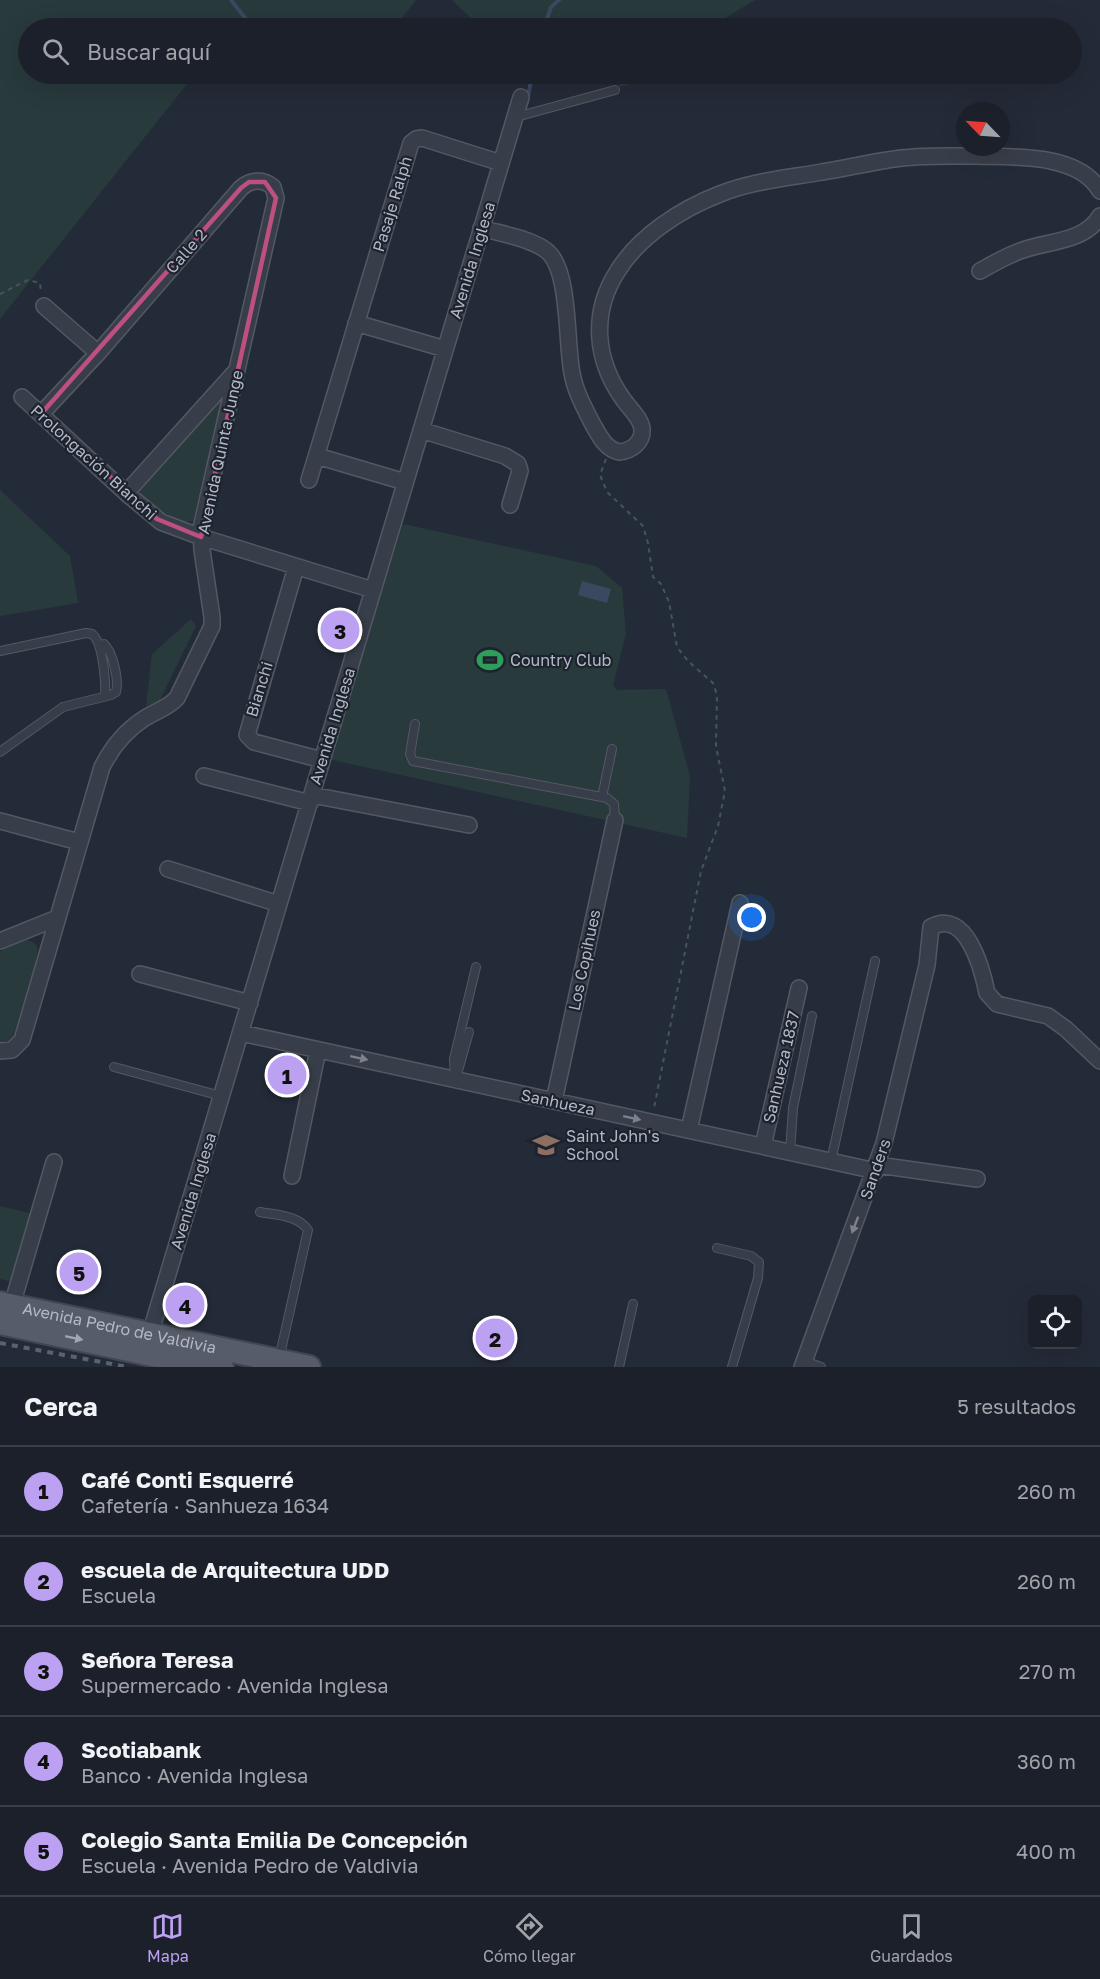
<!DOCTYPE html>
<html lang="es">
<meta charset="utf-8">
<style>
body{margin:0;font-family:"Golos Text",sans-serif;background:#282d36;color:#f1f3f6}
.controls{position:absolute;right:18px;bottom:18px;display:grid;overflow:hidden;border-radius:9px;box-shadow:0 6px 24px #0002}
.controls button{width:54px;height:54px;display:grid;place-items:center;padding:0;border:0;border-bottom:2px solid #393e47;background:#1b202a;color:#f1f3f6;font:30px sans-serif}
.compass{position:absolute;left:956px;top:102px;width:54px;height:54px;border-radius:50%;background:#1b202a;box-shadow:0 6px 24px #0002;rotate:295deg}
.you{position:absolute;left:752px;top:918px;width:21px;height:21px;margin:-15px;border:4px solid #fff;border-radius:50%;background:#1a73e8;box-shadow:0 0 0 9px #1a73e833}
.badge{display:grid;place-items:center;width:39px;height:39px;border-radius:50%;background:#bca0f2;color:#111;font-size:20px;font-weight:700}
.pin{position:absolute;translate:-50% -50%;border:3px solid #fff;box-shadow:0 2px 6px #0006}
.list{margin:0;padding:0;list-style:none}
h2{display:flex;justify-content:space-between;align-items:center;height:78px;margin:0;padding:0 24px;font-size:26px}
h2 small{font-size:20px;font-weight:400;color:#a0a3a8}
.list li{display:grid;grid-template-columns:39px 1fr auto;gap:18px;align-items:center;box-sizing:border-box;height:90px;padding:0 24px;border-top:2px solid #393e47}
.list b{display:block;font-size:22px;white-space:nowrap}
.list p{margin:0;font-size:20px;white-space:nowrap;color:#a0a3a8}
.list em{font-size:20px;font-style:normal;color:#a0a3a8}
.icon{flex:none;width:33px;height:33px;fill:none;stroke:currentColor;stroke-width:2;stroke-linecap:round;stroke-linejoin:round}
.map{position:relative;flex:none;width:1100px;height:1367px;overflow:hidden}
.search{position:absolute;background:#1b202a;box-shadow:0 6px 24px #0002;left:18px;right:18px;top:18px;height:66px;display:flex;align-items:center;gap:15px;box-sizing:border-box;padding:0 21px;border-radius:33px;color:#a0a3a8;font-size:22px}
.sheet{height:528px;background:#1b202a}
nav{display:flex;justify-content:space-around;align-items:center;box-sizing:border-box;height:84px;border-top:2px solid #393e47;background:#1b202a;font-size:16px;color:#a0a3a8}
nav a{display:grid;justify-items:center;gap:3px}
nav .on{color:#bca0f2}
.map>svg:first-child{display:block}
.green{fill:#293a3c}
.water{fill:#3b4860}
.lines{fill:none;stroke-linecap:round;stroke-linejoin:round}
.stream{stroke:#3b4860;stroke-width:4}
.service-casing{stroke:#535864;stroke-width:10}
.minor-casing{stroke:#535864;stroke-width:18}
.primary-casing{stroke:#414752;stroke-width:26}
.path{stroke:#465559;stroke-width:2;stroke-dasharray:4.5 4.5;stroke-linecap:butt}
.service{stroke:#383e49;stroke-width:8}
.minor{stroke:#383e49;stroke-width:15}
.primary{stroke:#565c69;stroke-width:22}
.rail{stroke:#5a6170;stroke-width:4;stroke-dasharray:6 6;stroke-linecap:butt}
.oneway{fill:#7c818d}
.oneway2{fill:#a0a6b3}
.marked{fill:none;stroke:#bd5080;stroke-width:4.5;stroke-linejoin:round}
.labels{text-anchor:middle;stroke-width:4.5;stroke-linejoin:round;paint-order:stroke}
.street-label{font-size:16px;fill:#b3b8c5;stroke:#1d232e}
.poi-label{font-size:16px;fill:#b3b8c5;stroke:#1d232e;text-anchor:start}
</style>
<div class="map">
<svg width="1100" height="1367" viewBox="0 0 1100 1367">
<rect width="100%" height="100%" fill="#242b38"/>
<path class="green" d="M 0,0 L 416,0 L 394,28 L 28,28 L 28,74 L 195,74 L 0,319 Z
M 452,0 L 755,0 L 709,28 L 520,28 L 498,23 L 473,20 Z
M 614,74 L 655,74 L 650,78 L 620,87 Z
M 223,393 L 193,521 C 166,525 154,511 134,496 L 136,491 Z
M 0,490 L 70,556 L 78,603 L 0,616 Z
M 403,524 L 596,566 L 622,588 L 626,634 L 613,685 L 617,690 L 666,689 L 690,776 L 687,838 L 328,759 Z
M 191,619 L 196,626 L 159,702 L 146,706 L 152,654 Z
M 26,940 C 31,941 34,942 37,947 C 41,957 18,1019 14,1034 L 8,1041 L 0,1043 L 0,952 L 4,948 Z
M 0,1206 L 33,1214 L 14,1282 L 0,1279 Z"/>
<path class="water" d="M 582,581 L 611,589 L 607,603 L 578,595 Z"/>
<g class="lines">
<path class="stream" d="M 231,0 L 253,28
M 544,28 L 551,7 L 559,0
M 527,103 L 532,74"/>
<g class="service-casing">
<path id="service" d="M 516,117 L 615,90
M 0,651 L 86,633 L 92,634 C 103,642 106,683 105,696
M 415,724 L 410,754 L 413,761 L 607,798 L 614,804 L 615,820
M 0,752 L 63,707 L 111,695 L 116,692 C 119,680 113,652 104,644
M 602,797 L 612,749
M 114,1067 L 221,1096
M 456,1078 L 469,1032
M 455,1079 L 454,1059 L 476,967
M 790,1152 L 793,1108 L 812,1016
M 831,1161 L 875,961
M 260,1212 C 276,1215 298,1215 308,1230 L 279,1359
M 717,1248 L 751,1256 L 759,1262 L 758,1278 L 732,1367
M 804,1361 L 821,1367
M 619,1367 L 633,1304"/>
</g>
<g class="minor-casing">
<path id="minor" d="M 481,228 C 501,234 535,239 549,253 C 570,274 566,343 572,373 C 575,391 584,407 592,423 C 599,435 605,449 619,452 C 631,451 643,443 642,429 C 641,418 629,408 623,399 C 595,360 591,313 617,272 C 639,236 681,209 720,194 C 752,181 788,178 822,172 C 849,168 875,161 902,158 C 926,155 950,156 975,156 C 1012,157 1079,153 1100,191
M 980,271 C 994,263 1008,255 1023,250 C 1048,241 1085,242 1100,216
M 44,306 L 98,353
M 356,323 L 445,349
M 22,397 L 126,493 L 161,522 L 201,537 L 373,590
M 421,430 L 505,456 L 518,464 L 520,471 L 510,505
M 317,456 L 405,482
M 309,480 L 411,143 L 416,139 L 422,138 L 501,163
M 126,493 L 235,372
M 296,567 L 247,735 L 254,742 L 322,760
M 204,776 L 310,803
M 312,795 L 469,825
M 0,821 L 79,842
M 168,869 L 279,904
M 0,941 L 57,918
M 140,974 L 250,1003
M 241,1033 L 876,1171
M 0,1051 L 12,1050 L 22,1040 L 102,767 C 112,747 126,730 145,718 C 156,711 168,708 177,698 L 212,626 L 212,617 L 202,550 L 201,528 L 276,198 L 273,187 C 263,179 251,179 241,188 L 98,353 L 41,414
M 554,1101 L 615,820
M 689,1130 L 740,903
M 763,1146 L 799,988
M 878,1165 L 977,1179
M 292,1176 L 318,1050
M 12,1305 L 54,1162
M 150,1334 L 521,97
M 802,1367 L 884,1143 L 927,965 L 931,927 C 966,908 982,968 987,993 L 997,1004 L 1048,1016 L 1066,1029 L 1100,1061"/>
</g>
<g class="primary-casing">
<g id="primary">
<path id="s1" d="M 0,1303 L 309,1367"/>
<path d="M 0,1323 L 157,1356 L 222,1367"/>
</g>
</g>
<path class="path" d="M 0,294 L 28,280 L 40,283 L 41,292
M 606,459 L 600,475 L 607,492 L 643,526 L 648,543 L 653,577 L 661,584 L 669,602 L 677,647 L 688,661 L 713,683 L 717,695 L 716,746 L 725,791 L 718,826 L 701,871 L 654,1108"/>
<use href="#service" class="service"/>
<use href="#minor" class="minor"/>
<use href="#primary" class="primary"/>
<path class="rail" d="M 0,1343 L 128,1367"/>
</g>
<defs><path id="oneway-solid" d="M-6-.8H1V-3.2L6.5 0L1 3.2V.8H-6Z" transform="scale(1.5)"/></defs>
<g class="oneway">
<use href="#oneway-solid" transform="translate(359 1058) rotate(12)"/>
<use href="#oneway-solid" transform="translate(632 1118) rotate(12)"/>
<use href="#oneway-solid" transform="translate(855 1225) rotate(111)"/>
</g>
<use class="oneway2" href="#oneway-solid" transform="translate(74 1338) rotate(12)"/>
<path class="marked" d="M 249,182 L 265,182 L 276,198 L 201,537 L 157,519 L 41,414 L 241,188 Z"/>
<defs>
<g id="stadium-bare" transform="scale(2.07)"><path d="M0-5a6.5 5 0 1 0 0 10a6.5 5 0 1 0 0-10ZM-3.5-1.8h7v3.6h-7Z" fill="#2e9e5b" stroke="#1d232e" stroke-width="2.5" paint-order="stroke"/></g>
<g id="school-bare" transform="scale(2.07)"><path d="M0-5L7-2L0 1L-7-2ZM-4 1L0 2.5L4 1V4Q0 6-4 4Z" fill="#8d6e63" stroke="#1d232e" stroke-width="2.5" paint-order="stroke"/></g>
</defs>
<g fill-rule="evenodd">
<use href="#stadium-bare" x="490" y="660"/>
<use href="#school-bare" x="546" y="1145"/>
</g>
<g class="labels">
<g class="street-label">
<text transform="translate(392 204) rotate(-73)" y="6">Pasaje Ralph</text>
<text transform="translate(186 251) rotate(-49)" y="6">Calle 2</text>
<text transform="translate(472 260) rotate(-73)" y="6">Avenida Inglesa</text>
<text transform="translate(220 452) rotate(-78)" y="6">Avenida Quinta Junge</text>
<text transform="translate(94 462) rotate(42)" y="6">Prolongación Bianchi</text>
<text transform="translate(259 689) rotate(-73)" y="6">Bianchi</text>
<text transform="translate(332 726) rotate(-73)" y="6">Avenida Inglesa</text>
<text transform="translate(584 960) rotate(-78)" y="6">Los Copihues</text>
<text transform="translate(781 1067) rotate(-77)" y="6">Sanhueza 1837</text>
<text transform="translate(558 1102) rotate(12)" y="6">Sanhueza</text>
<text transform="translate(875 1169) rotate(-71)" y="6">Sanders</text>
<text transform="translate(193 1191) rotate(-73)" y="6">Avenida Inglesa</text>
<text dy="6" stroke="none"><textPath href="#s1" startOffset="122">Avenida Pedro de Valdivia</textPath></text>
</g>
<g class="poi-label">
<text x="510" y="666">Country Club</text>
<text x="566" y="1142">Saint John's<tspan x="566" dy="18">School</tspan></text>
</g>
</g>
</svg>
<div class="controls">
<button><svg class="icon" aria-label="locate" viewBox="0 0 24 24"><circle cx="12" cy="12" r="6"/><path d="M12 2v4M12 18v4M2 12h4M18 12h4"/></svg></button>
</div>
<svg class="compass" viewBox="-18 -18 36 36"><path d="M0-13l5 13h-10z" fill="#e53935"/><path d="M0 13l5-13h-10z" fill="#a0a3a8"/></svg>
<div class="you"></div>
<div class="pin badge" style="left:287px;top:1075px">1</div>
<div class="pin badge" style="left:495px;top:1338px">2</div>
<div class="pin badge" style="left:340px;top:630px">3</div>
<div class="pin badge" style="left:185px;top:1305px">4</div>
<div class="pin badge" style="left:79px;top:1272px">5</div>
<div class="search"><svg class="icon" aria-label="search" viewBox="0 0 24 24"><circle cx="10" cy="10" r="6"/><path d="M15 15l6 6"/></svg>Buscar aquí</div>
</div>
<section class="sheet">
<h2>Cerca<small>5 resultados</small></h2>
<ul class="list">
<li><span class="badge">1</span><div><b>Café Conti Esquerré</b><p>Cafetería · Sanhueza 1634</p></div><em>260 m</em></li>
<li><span class="badge">2</span><div><b>escuela de Arquitectura UDD</b><p>Escuela</p></div><em>260 m</em></li>
<li><span class="badge">3</span><div><b>Señora Teresa</b><p>Supermercado · Avenida Inglesa</p></div><em>270 m</em></li>
<li><span class="badge">4</span><div><b>Scotiabank</b><p>Banco · Avenida Inglesa</p></div><em>360 m</em></li>
<li><span class="badge">5</span><div><b>Colegio Santa Emilia De Concepción</b><p>Escuela · Avenida Pedro de Valdivia</p></div><em>400 m</em></li>
</ul>
</section>
<nav>
<a class="on"><svg class="icon" aria-label="map" viewBox="0 0 24 24"><path d="M3 6l6-2 6 2 6-2v14l-6 2-6-2-6 2zM9 4v14M15 6v14"/></svg>Mapa</a>
<a><svg class="icon" aria-label="directions" viewBox="0 0 24 24"><path d="M12 3l9 9-9 9-9-9zM9 14v-3h6M13 9l2 2-2 2"/></svg>Cómo llegar</a>
<a><svg class="icon" aria-label="saved" viewBox="0 0 24 24"><path d="M7 4h10v16l-5-4-5 4z"/></svg>Guardados</a>
</nav>
